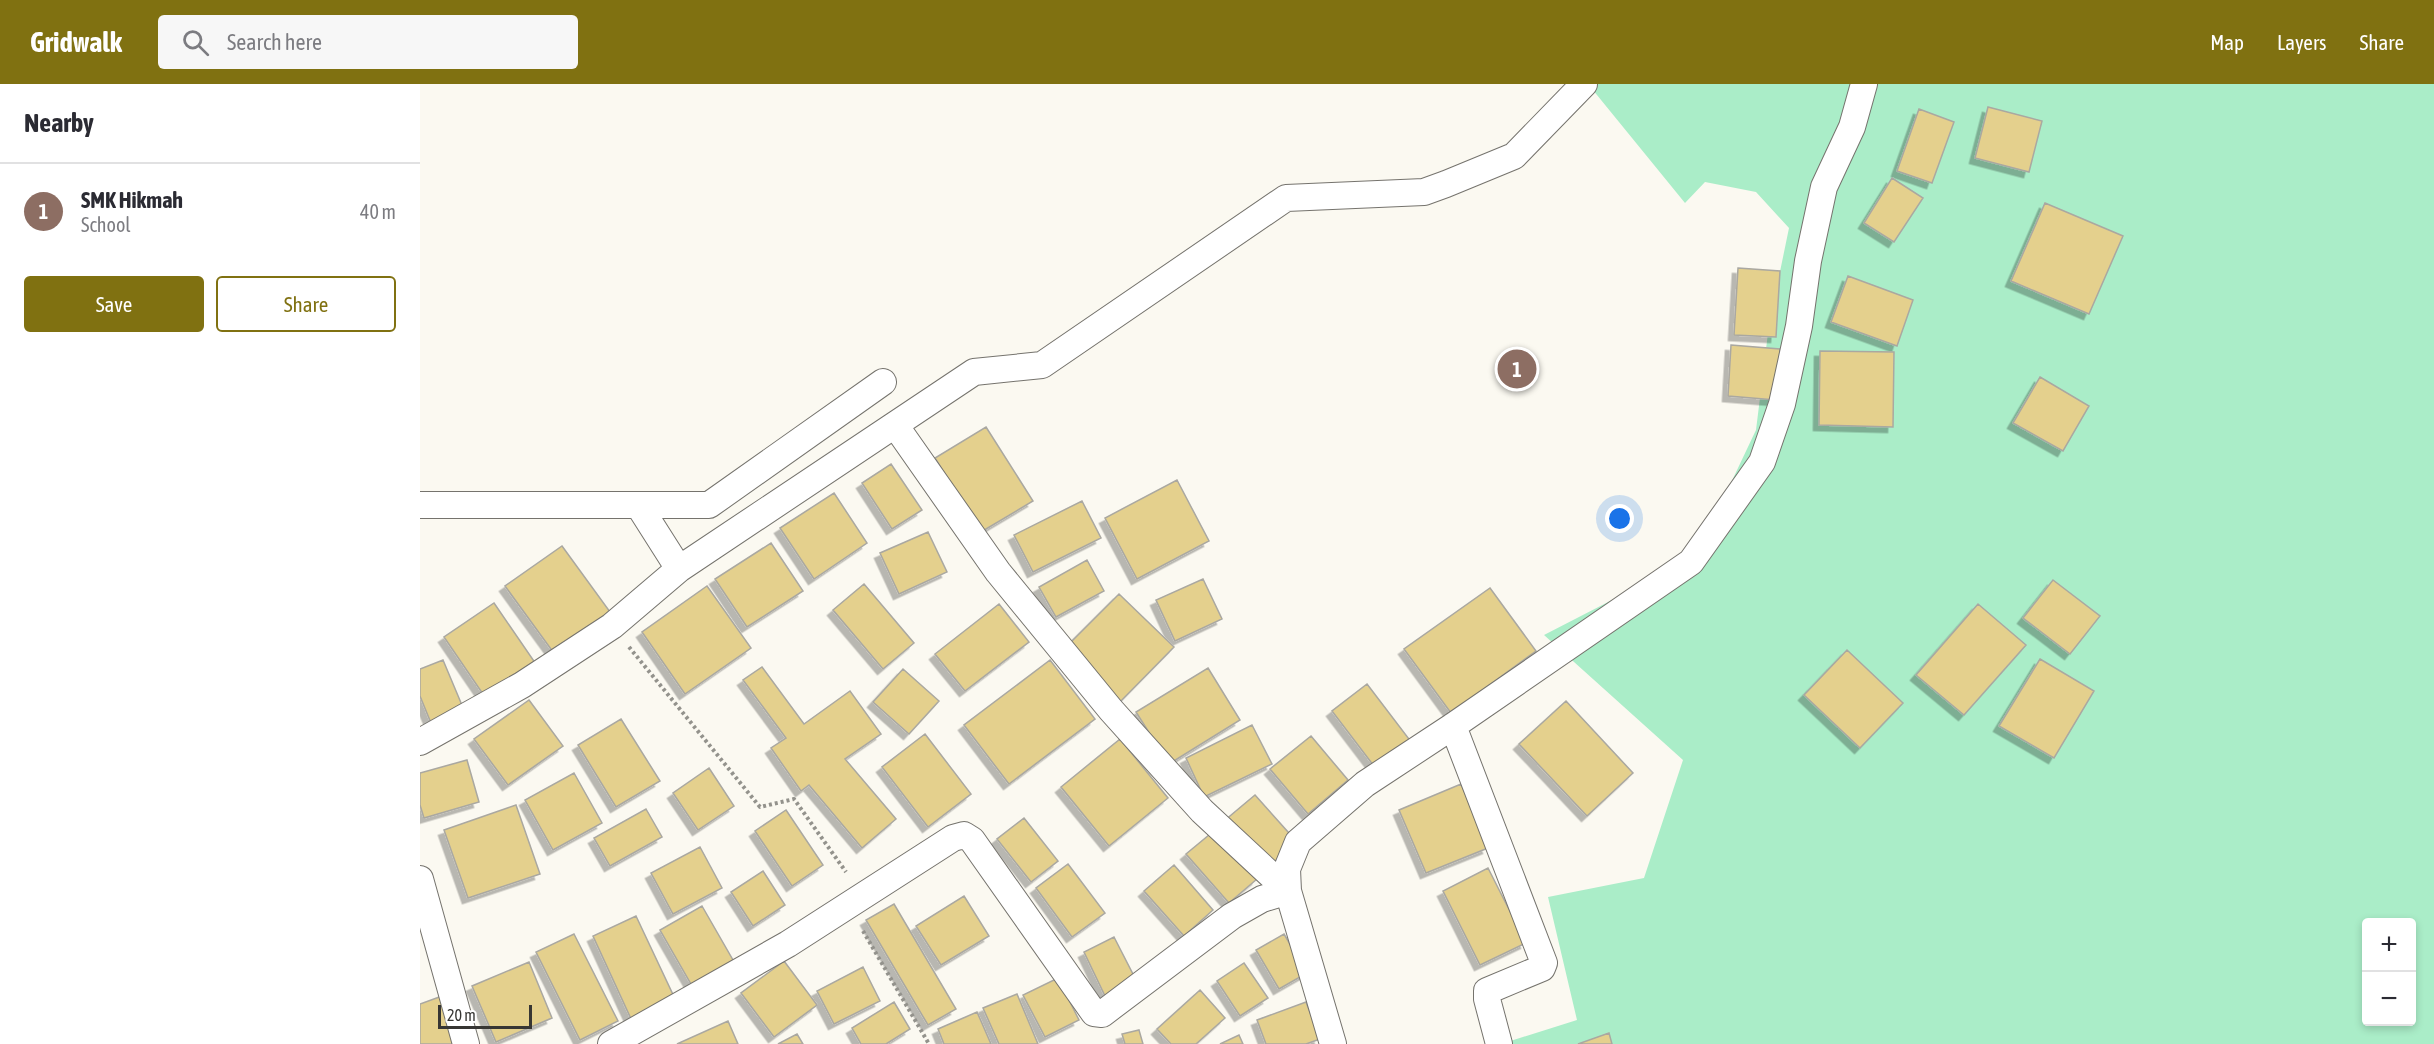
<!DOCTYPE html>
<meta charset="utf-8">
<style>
body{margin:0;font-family:"Asap Condensed",sans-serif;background:#f7f7f7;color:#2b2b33}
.controls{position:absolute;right:18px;bottom:18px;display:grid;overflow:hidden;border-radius:6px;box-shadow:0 3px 9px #0003}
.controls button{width:54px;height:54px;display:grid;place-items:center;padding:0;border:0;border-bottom:2px solid #e1e1e2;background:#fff;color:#2b2b33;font:30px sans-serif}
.scale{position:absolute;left:18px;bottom:15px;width:94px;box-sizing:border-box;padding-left:6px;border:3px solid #373633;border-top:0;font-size:16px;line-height:21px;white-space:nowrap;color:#373633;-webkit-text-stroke:4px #fff;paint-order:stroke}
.you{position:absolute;left:1200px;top:435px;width:21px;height:21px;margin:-15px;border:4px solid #fff;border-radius:50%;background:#1a73e8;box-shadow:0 0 0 9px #1a73e833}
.badge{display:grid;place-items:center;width:39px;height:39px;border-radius:50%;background:#807111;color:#fff;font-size:20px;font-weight:700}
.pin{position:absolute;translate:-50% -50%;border:3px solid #fff;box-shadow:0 2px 6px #0006}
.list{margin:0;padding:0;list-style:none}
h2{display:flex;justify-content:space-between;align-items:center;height:78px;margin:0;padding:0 24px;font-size:26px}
h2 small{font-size:20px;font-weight:400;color:#7c7c81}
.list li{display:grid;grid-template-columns:39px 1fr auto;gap:18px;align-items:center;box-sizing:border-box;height:96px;padding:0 24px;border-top:2px solid #e1e1e2}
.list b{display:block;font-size:22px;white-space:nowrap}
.list p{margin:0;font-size:20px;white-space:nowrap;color:#7c7c81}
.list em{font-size:20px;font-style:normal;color:#7c7c81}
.actions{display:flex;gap:12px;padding:18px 24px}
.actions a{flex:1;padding:14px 0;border:2px solid #807111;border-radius:6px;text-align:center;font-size:21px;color:#807111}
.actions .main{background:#807111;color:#fff}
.icon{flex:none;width:33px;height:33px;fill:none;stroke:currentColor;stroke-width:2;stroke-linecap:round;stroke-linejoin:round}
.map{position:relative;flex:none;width:2014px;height:960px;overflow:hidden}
header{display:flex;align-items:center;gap:36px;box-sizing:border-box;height:84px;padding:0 30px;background:#807111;color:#fff}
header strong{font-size:28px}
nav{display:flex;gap:33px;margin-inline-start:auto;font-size:21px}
.search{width:420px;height:54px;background:#f7f7f7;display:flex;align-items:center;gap:15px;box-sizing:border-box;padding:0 21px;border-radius:6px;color:#7c7c81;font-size:22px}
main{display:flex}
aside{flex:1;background:#fff}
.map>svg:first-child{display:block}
.green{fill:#aaedc8;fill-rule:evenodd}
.building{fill:#e4d08d;stroke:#aaa8a1;stroke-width:1.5;filter:url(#shadow)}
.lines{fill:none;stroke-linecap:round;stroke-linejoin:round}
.minor-casing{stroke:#75736d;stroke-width:28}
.path{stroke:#93928c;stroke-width:4;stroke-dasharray:3 3;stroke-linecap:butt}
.minor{stroke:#fff;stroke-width:26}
</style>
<header>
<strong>Gridwalk</strong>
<div class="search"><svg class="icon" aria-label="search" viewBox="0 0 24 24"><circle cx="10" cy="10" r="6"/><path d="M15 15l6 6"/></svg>Search here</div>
<nav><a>Map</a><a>Layers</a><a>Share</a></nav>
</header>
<main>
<aside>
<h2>Nearby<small></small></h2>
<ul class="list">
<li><span class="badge" style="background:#8d6e63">1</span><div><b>SMK Hikmah</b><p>School</p></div><em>40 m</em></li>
</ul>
<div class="actions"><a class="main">Save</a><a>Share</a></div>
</aside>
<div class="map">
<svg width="2014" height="960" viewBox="0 0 2014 960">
<defs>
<filter id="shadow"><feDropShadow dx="-5.5" dy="5.5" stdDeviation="0" flood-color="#0004"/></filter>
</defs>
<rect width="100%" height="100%" fill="#fbf9f1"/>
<path class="green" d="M 1168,0 L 2014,0 L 2014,960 L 1081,960 L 1157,936 L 1128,813 L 1224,794 L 1263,676 L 1124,551 L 1192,516 L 1282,460 L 1336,346 L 1349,241 L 1369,144 L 1336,108 L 1285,98 L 1265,119 ZM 1946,838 L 1992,838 L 1992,938 L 1946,938 Z"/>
<path class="building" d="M 1568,23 L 1622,37 L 1609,88 L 1555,74 Z
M 1499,25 L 1534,38 L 1512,99 L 1477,87 Z
M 1472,94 L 1503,114 L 1474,158 L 1444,139 Z
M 1625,119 L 1703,152 L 1669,230 L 1591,197 Z
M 1318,184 L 1360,187 L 1356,253 L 1314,251 Z
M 1428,192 L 1493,216 L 1477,262 L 1411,238 Z
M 1311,261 L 1360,265 L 1356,316 L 1308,312 Z
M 1400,267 L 1474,268 L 1473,343 L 1399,341 Z
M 1620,293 L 1669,322 L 1643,367 L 1593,339 Z
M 566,343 L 613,417 L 561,448 L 515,374 Z
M 471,380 L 502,426 L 472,445 L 442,399 Z
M 757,396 L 789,457 L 717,495 L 685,434 Z
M 414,409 L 447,459 L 394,495 L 360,444 Z
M 662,417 L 681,454 L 613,488 L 594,451 Z
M 508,448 L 527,488 L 479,510 L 460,469 Z
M 351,459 L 383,507 L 327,543 L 295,495 Z
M 142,462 L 193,532 L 136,572 L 85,502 Z
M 667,476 L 684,507 L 636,533 L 619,503 Z
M 783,495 L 802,535 L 755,557 L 736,516 Z
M 1633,496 L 1680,532 L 1650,570 L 1603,534 Z
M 444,500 L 494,559 L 463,585 L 413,526 Z
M 287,502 L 331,564 L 265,610 L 222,548 Z
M 1070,504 L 1116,567 L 1031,629 L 984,565 Z
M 699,510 L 754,563 L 700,618 L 645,564 Z
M 74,519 L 118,583 L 67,616 L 24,553 Z
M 579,520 L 609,558 L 545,607 L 515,570 Z
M 1558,520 L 1606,561 L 1544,631 L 1496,591 Z
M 1427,566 L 1483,619 L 1440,664 L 1384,611 Z
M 1620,575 L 1674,607 L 1634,674 L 1579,642 Z
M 23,576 L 44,626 L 11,639 L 0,612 L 0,585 Z
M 630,576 L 675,635 L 589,700 L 544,641 Z
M 342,583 L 384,640 L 430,607 L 461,650 L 425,675 L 476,735 L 442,764 L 389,701 L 381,707 L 351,664 L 366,654 L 323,596 Z
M 788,584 L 820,636 L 749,680 L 716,628 Z
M 483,585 L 519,617 L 489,650 L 453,618 Z
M 947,600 L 992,659 L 957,686 L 912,627 Z
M 109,616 L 143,662 L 88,701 L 54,655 Z
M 1146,617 L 1213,689 L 1167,732 L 1099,660 Z
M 201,635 L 240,697 L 196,723 L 158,661 Z
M 832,641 L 852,680 L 784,713 L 766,674 Z
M 505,650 L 551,710 L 508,743 L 462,683 Z
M 891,652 L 928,696 L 888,730 L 850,685 Z
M 700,655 L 748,714 L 689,762 L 641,703 Z
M 47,676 L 59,718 L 4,734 L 0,721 L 0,689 Z
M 289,684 L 314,722 L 278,746 L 253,709 Z
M 154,689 L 182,739 L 133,766 L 105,716 Z
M 1041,700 L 1068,764 L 1006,789 L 979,726 Z
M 835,711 L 877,758 L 846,785 L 804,737 Z
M 96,721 L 120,790 L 48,814 L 24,746 Z
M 226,725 L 242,753 L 190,782 L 174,754 Z
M 366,726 L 403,781 L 372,802 L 335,747 Z
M 604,734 L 638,777 L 611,798 L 577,755 Z
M 795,746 L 837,795 L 809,819 L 766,770 Z
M 280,763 L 302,804 L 253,830 L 231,789 Z
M 648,780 L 685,829 L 652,853 L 616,804 Z
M 754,781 L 793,826 L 764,852 L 724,807 Z
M 1068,784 L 1106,859 L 1060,881 L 1023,807 Z
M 343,787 L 365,821 L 333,842 L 311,808 Z
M 544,812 L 569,852 L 521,881 L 496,842 Z
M 474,820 L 536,925 L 508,941 L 446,836 Z
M 282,822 L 317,883 L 275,907 L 240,846 Z
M 216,832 L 256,917 L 212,937 L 173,852 Z
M 154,850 L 198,937 L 160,956 L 116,868 Z
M 864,850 L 887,889 L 859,905 L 836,866 Z
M 694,853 L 717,898 L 686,914 L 664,868 Z
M 364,877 L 397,921 L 354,953 L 321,909 Z
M 109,878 L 132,934 L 76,958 L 52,902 Z
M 824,879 L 848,914 L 820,932 L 797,897 Z
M 443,883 L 460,917 L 414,940 L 397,907 Z
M 638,894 L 659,936 L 625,953 L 603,911 Z
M 780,906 L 805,934 L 776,960 L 751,960 L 737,945 Z
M 597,910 L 618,960 L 579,960 L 563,924 Z
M 22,912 L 41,960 L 0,960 L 0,920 Z
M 474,918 L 490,945 L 466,960 L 441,960 L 432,944 Z
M 886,918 L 900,955 L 886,960 L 846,960 L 837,936 Z
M 557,928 L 571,960 L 524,960 L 518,945 Z
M 308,937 L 318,960 L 257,960 Z
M 719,946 L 723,960 L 705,960 L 702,950 Z
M 1189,949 L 1192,960 L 1158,960 Z
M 377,950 L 383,960 L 358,960 Z
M 819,951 L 823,960 L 800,960 Z"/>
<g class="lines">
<g class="minor-casing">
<path id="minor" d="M 475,341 L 578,488 L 691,626 L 782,727 L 868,807
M 0,421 L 289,421 L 463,298
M 219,422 L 259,485 L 554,288 L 622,281 L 866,114 L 1004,108 L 1026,100 L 1094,72 L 1164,0
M 1033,642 L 1124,879 L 1122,884 L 1067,907 L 1067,915 L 1079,960
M 0,658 L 102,601 L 192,542 L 259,485
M 0,795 L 46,960
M 191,960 L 368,860 L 533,754 L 544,751 L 552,756 L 674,929 L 682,930 L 812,832 L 842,815 L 868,807
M 913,960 L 868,807 L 867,785 L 878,758 L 945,700 L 1033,642 L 1271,478 L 1342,378 L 1362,320 L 1379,242 L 1388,177 L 1404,103 L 1432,43 L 1444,0"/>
</g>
<path class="path" d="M 209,563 L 340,723 L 374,715 L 426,788
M 443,847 L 509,960"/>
<use href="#minor" class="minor"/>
</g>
</svg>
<div class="controls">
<button>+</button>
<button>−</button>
</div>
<div class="scale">20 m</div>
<div class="you"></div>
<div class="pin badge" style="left:1097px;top:285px;background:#8d6e63">1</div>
</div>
</main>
